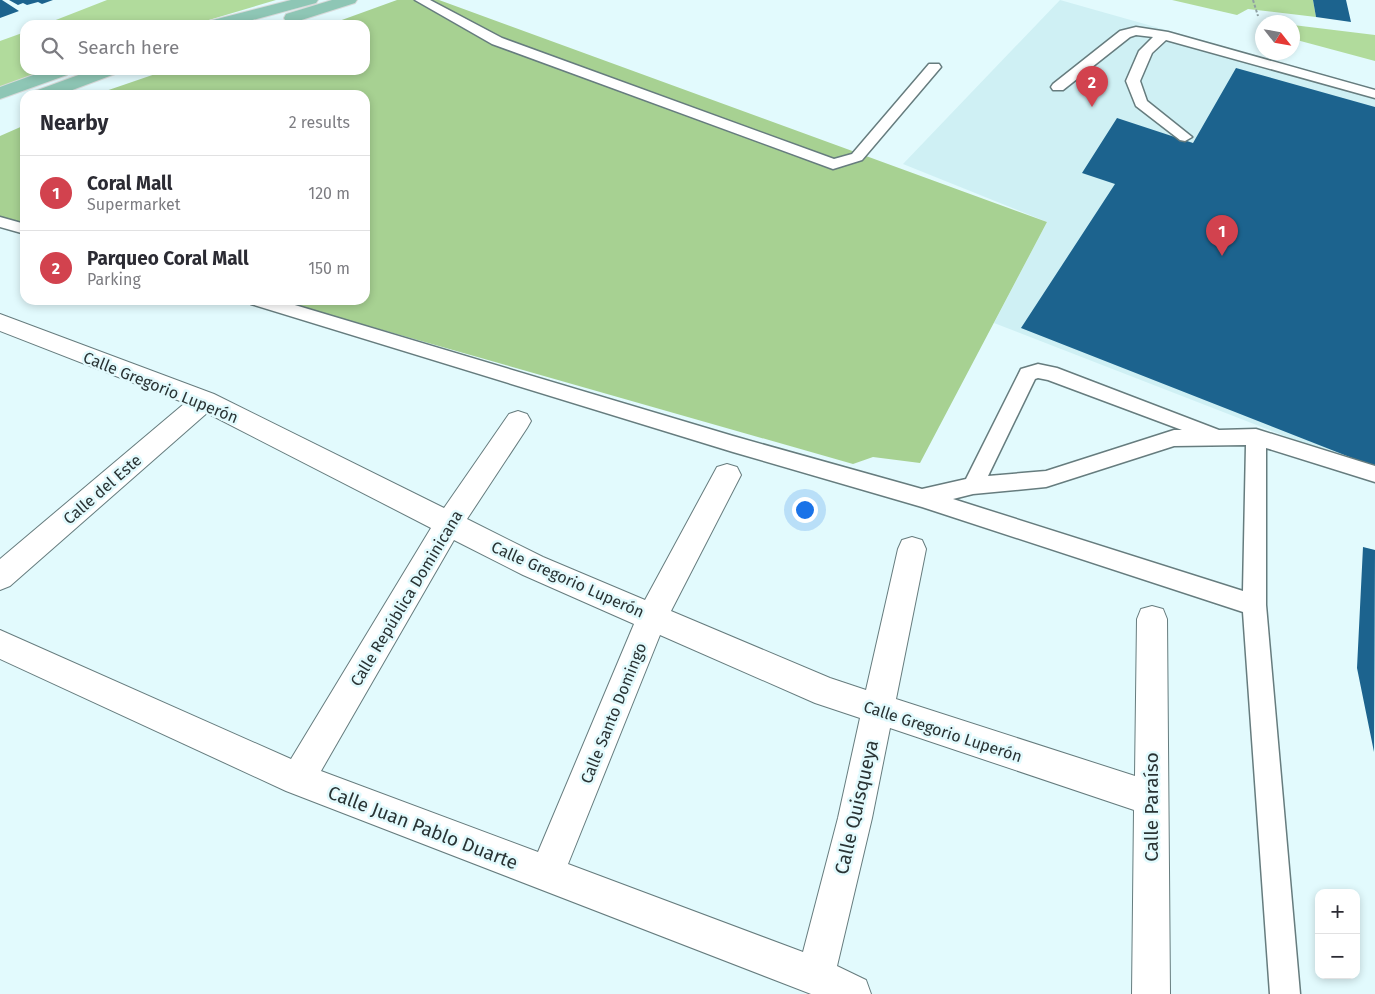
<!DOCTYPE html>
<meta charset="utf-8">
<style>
body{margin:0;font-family:"Fira Sans",sans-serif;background:#f2f2f3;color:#2b2b33}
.controls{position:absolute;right:15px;bottom:15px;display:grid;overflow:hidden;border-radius:10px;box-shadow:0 2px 8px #0003}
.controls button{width:45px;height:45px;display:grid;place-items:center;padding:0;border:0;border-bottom:1px solid #e1e1e2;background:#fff;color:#2b2b33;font:25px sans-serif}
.compass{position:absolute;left:1255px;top:15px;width:45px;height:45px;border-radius:50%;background:#fff;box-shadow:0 2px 8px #0003;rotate:121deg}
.you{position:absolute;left:804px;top:509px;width:18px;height:18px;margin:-12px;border:4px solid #fff;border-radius:50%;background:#1a73e8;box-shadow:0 0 0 8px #1a73e833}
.badge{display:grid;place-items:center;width:32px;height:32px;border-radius:50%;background:#d2424e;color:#fff;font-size:16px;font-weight:700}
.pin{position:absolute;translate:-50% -41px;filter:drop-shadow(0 1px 2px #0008)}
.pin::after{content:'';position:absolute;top:26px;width:18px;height:15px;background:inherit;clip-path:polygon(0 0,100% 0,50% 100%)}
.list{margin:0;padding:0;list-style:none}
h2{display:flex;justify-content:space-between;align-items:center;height:65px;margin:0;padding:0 20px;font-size:21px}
h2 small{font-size:16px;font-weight:400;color:#7c7c81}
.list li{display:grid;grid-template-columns:32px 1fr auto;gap:15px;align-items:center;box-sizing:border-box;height:75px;padding:0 20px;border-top:1px solid #e1e1e2}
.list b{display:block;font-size:19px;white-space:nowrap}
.list p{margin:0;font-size:16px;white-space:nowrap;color:#7c7c81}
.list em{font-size:16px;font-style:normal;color:#7c7c81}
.icon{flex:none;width:28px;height:28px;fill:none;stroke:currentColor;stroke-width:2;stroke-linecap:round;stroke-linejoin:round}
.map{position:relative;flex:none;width:1375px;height:994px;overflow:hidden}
.search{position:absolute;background:#fff;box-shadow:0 2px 8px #0003;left:20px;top:20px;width:350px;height:55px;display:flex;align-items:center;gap:12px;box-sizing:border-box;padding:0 18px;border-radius:15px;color:#7c7c81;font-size:19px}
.panel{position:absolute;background:#fff;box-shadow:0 2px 8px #0003;left:20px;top:90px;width:350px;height:215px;border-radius:15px}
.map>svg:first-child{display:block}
.built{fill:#cff0f4}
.green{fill:#b1db9c}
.forest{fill:#a7d192}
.building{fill:#1c638e}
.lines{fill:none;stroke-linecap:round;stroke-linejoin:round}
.lane-casing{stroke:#667c7e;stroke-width:3}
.street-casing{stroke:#667c7e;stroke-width:2}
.primary-casing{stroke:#d8dada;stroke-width:2}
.path{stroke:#8fa0a2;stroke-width:2;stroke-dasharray:3 2;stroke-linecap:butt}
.lane{fill:#fff;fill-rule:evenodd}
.street{fill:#fff;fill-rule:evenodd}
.primary{fill:#8ec6b5;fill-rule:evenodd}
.labels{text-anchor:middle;stroke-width:5;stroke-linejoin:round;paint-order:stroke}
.street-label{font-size:16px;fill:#293334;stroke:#e2fafd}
.near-street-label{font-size:19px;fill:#293334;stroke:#e2fafd}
</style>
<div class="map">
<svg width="1375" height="994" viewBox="0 0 1375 994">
<rect width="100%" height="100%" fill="#e2fafd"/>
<path class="built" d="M 1060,0 L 1375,89 L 1375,471 L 994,323 L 1047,222 L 903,164 Z"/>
<path class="green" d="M 107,0 L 276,0 L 192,25 L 43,25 Z
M 1172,0 L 1313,0 L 1316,17 L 1248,9 L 1237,15 Z
M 1293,25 L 1375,35 L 1375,61 L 1293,39 Z
M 25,32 L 25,70 L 46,70 L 0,87 L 0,41 Z"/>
<path class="forest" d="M 397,0 L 439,0 L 1047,222 L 920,463 L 873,457 L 853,464 L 277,300 L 365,300 L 365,95 L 94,95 L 167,70 L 365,70 L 365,25 L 328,25 Z
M 25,125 L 25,229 L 0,222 L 0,136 Z"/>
<path class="building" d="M 0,0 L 2,0 L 19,11 L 0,18 Z
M 9,0 L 53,0 L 42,4 L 38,2 L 27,5 L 23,3 L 18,5 Z
M 1313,0 L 1346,0 L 1351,22 L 1316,17 Z
M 1236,68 L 1375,107 L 1375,467 L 1021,328 L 1115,184 L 1082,173 L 1117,118 L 1193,143 Z
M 1363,547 L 1375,550 L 1374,752 L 1357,668 Z"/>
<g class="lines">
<g class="lane-casing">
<path id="lane" d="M 415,0 L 430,0 L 502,38 L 834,159 L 852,154 L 929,64 L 939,64 L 941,67 L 862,160 L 833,169 L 492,44 Z
M 1136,27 L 1168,32 L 1375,90 L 1375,98 L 1166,40 L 1152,53 L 1140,81 L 1147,101 L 1192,137 L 1185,141 L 1180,140 L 1136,106 L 1126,81 L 1139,51 L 1153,37 L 1136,35 L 1130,37 L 1063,90 L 1053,90 L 1051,87 L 1053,84 L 1120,31 Z
M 0,217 L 25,224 L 25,234 L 0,227 Z
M 248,300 L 278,300 L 733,436 L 922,489 L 966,479 L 1021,369 L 1038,364 L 1057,368 L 1219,430 L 1256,429 L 1375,466 L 1375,482 L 1266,448 L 1266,605 L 1300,994 L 1270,994 L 1243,612 L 922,507 L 733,452 L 251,304 ZM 1038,378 L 1048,380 L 1182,430 L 1174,430 L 1046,471 L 988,476 L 1035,379 ZM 1246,445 L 1243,591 L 953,499 L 973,494 L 1046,487 L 1174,446 Z"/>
</g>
<g class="street-casing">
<path id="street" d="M 0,314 L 214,394 L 444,508 L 509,414 L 518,411 L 527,414 L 531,421 L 527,428 L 467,519 L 543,557 L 645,600 L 717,467 L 727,464 L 737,467 L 741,475 L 671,611 L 830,678 L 866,690 L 898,549 L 902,540 L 912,537 L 922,540 L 926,549 L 896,699 L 1135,776 L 1137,619 L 1141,609 L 1152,606 L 1163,609 L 1167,619 L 1170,994 L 1132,994 L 1134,810 L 890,728 L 872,818 L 837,966 L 866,980 L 871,994 L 811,994 L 286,791 L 0,659 L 0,630 L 291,759 L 431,528 L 207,413 L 10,586 L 0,590 L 0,559 L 185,403 L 0,331 ZM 454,540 L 523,575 L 634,624 L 538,852 L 321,771 ZM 660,635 L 815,703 L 860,718 L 838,818 L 803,952 L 568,864 Z"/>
</g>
<g class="primary-casing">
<path id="primary" d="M 291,0 L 318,0 L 316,3 L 234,25 L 207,25 L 209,21 Z
M 332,0 L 357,0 L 355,3 L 292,23 L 286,22 L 284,18 L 286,14 Z
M 47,70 L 70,71 L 67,75 L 0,99 L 0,87 Z
M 92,70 L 118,70 L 115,74 L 59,95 L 33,95 L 35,91 Z"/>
</g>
<path class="path" d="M 1253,0 L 1258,16"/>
<use href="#lane" class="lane"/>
<use href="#street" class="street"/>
<use href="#primary" class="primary"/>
</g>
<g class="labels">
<g class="street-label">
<text transform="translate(161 387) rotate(22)" y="6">Calle Gregorio Luperón</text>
<text transform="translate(102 489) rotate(-41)" y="6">Calle del Este</text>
<text transform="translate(568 579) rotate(24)" y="6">Calle Gregorio Luperón</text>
<text transform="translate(406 598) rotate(-59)" y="6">Calle República Dominicana</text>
<text transform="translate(613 713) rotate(-68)" y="6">Calle Santo Domingo</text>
<text transform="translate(943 731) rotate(18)" y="6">Calle Gregorio Luperón</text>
</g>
<g class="near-street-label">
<text transform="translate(856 807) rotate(-77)" y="7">Calle Quisqueya</text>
<text transform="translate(1151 807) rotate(-90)" y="7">Calle Paraíso</text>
<text transform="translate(423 827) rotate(21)" y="7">Calle Juan Pablo Duarte</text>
</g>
</g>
</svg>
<div class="controls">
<button>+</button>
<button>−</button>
</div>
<svg class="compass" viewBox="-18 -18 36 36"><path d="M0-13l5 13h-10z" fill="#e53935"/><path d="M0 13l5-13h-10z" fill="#7c7c81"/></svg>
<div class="you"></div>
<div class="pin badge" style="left:1222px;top:256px">1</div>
<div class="pin badge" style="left:1092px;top:107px">2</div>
<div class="search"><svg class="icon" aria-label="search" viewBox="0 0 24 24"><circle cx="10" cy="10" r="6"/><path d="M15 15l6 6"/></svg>Search here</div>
<section class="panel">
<h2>Nearby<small>2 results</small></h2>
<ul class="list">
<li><span class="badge">1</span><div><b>Coral Mall</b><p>Supermarket</p></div><em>120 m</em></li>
<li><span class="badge">2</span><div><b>Parqueo Coral Mall</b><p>Parking</p></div><em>150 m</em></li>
</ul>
</section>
</div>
